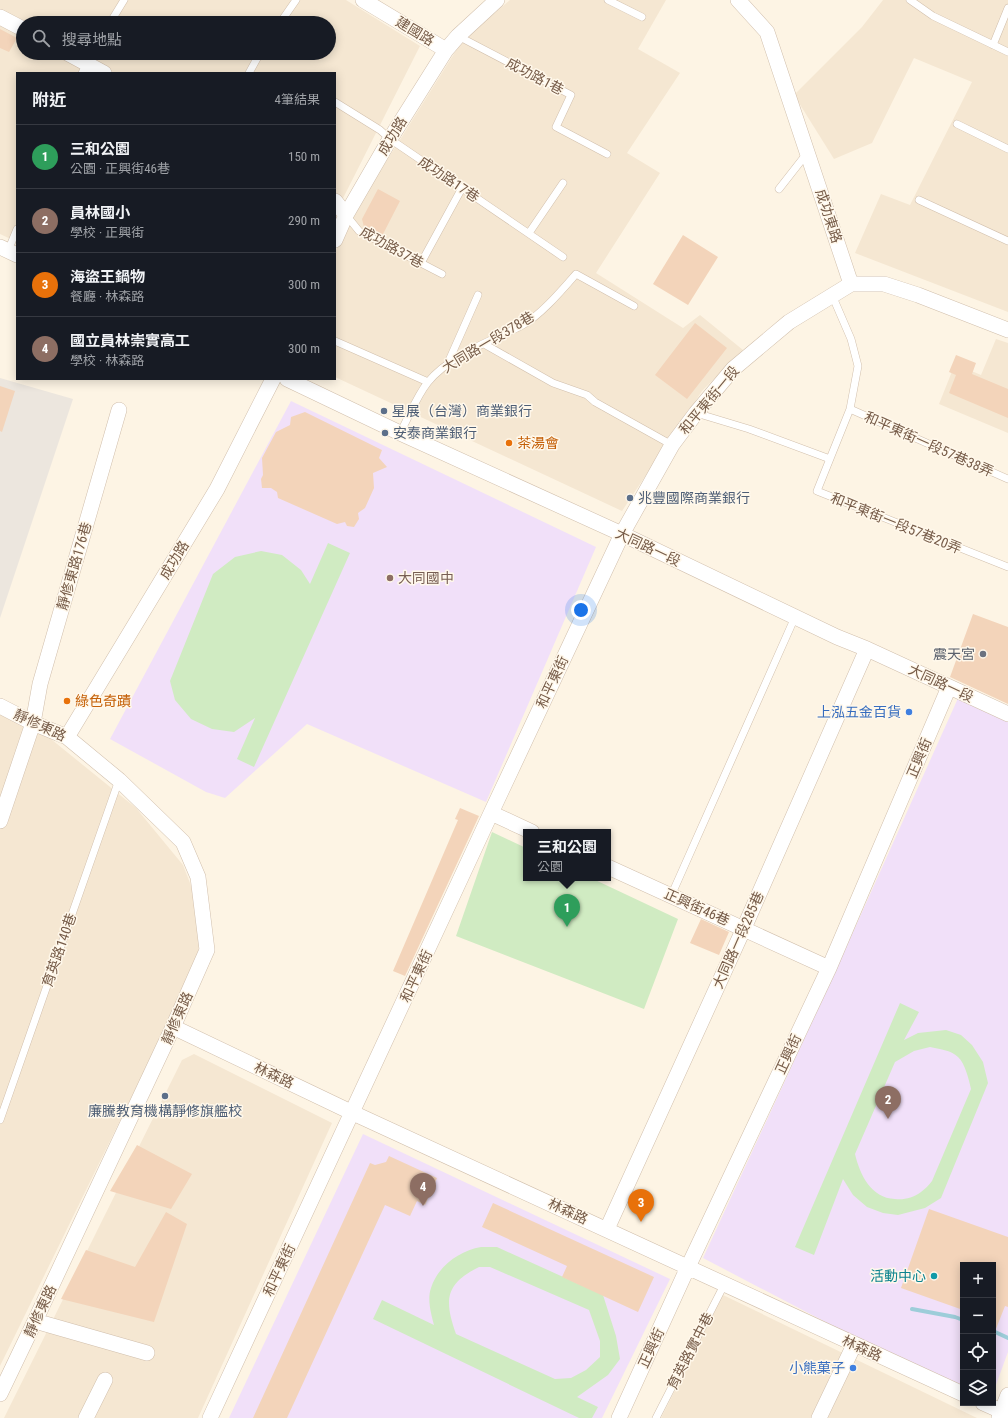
<!DOCTYPE html>
<html lang="zh-TW">
<meta charset="utf-8">
<style>
body{margin:0;font-family:"Roboto Condensed","Noto Sans TC",sans-serif;background:#242831;color:#f1f3f6}
.controls{position:absolute;right:12px;bottom:12px;display:grid;overflow:hidden;border-radius:0px;box-shadow:0 2px 10px #0003}
.controls button{width:36px;height:36px;display:grid;place-items:center;padding:0;border:0;border-bottom:1px solid #363941;background:#171b24;color:#f1f3f6;font:20px sans-serif}
.you{position:absolute;left:581px;top:610px;width:14px;height:14px;margin:-10px;border:3px solid #fff;border-radius:50%;background:#1a73e8;box-shadow:0 0 0 6px #1a73e833}
.badge{display:grid;place-items:center;width:26px;height:26px;border-radius:50%;background:#2563eb;color:#fff;font-size:13px;font-weight:700}
.pin{position:absolute;translate:-50% -33px;filter:drop-shadow(0 1px 2px #0008)}
.pin::after{content:'';position:absolute;top:21px;width:14px;height:12px;background:inherit;clip-path:polygon(0 0,100% 0,50% 100%)}
.popup{position:absolute;left:523px;top:829px;width:88px;height:52px;box-sizing:border-box;display:grid;place-content:center;border-radius:0px;background:#171b24;filter:drop-shadow(0 1px 3px #0005);font-size:13px;white-space:nowrap;color:#9ea1a6}
.popup b{font-size:15px;color:#f1f3f6}
.popup::after{content:'';position:absolute;left:50%;top:100%;margin-left:-8px;border:8px solid transparent;border-top-color:#171b24}
.list{margin:0;padding:0;list-style:none}
h2{display:flex;justify-content:space-between;align-items:center;height:52px;margin:0;padding:0 16px;font-size:17px}
h2 small{font-size:13px;font-weight:400;color:#9ea1a6}
.list li{display:grid;grid-template-columns:26px 1fr auto;gap:12px;align-items:center;box-sizing:border-box;height:64px;padding:0 16px;border-top:1px solid #363941}
.list b{display:block;font-size:15px;white-space:nowrap}
.list p{margin:0;font-size:13px;white-space:nowrap;color:#9ea1a6}
.list em{font-size:13px;font-style:normal;color:#9ea1a6}
.icon{flex:none;width:22px;height:22px;fill:none;stroke:currentColor;stroke-width:2;stroke-linecap:round;stroke-linejoin:round}
.map{position:relative;flex:none;width:1008px;height:1418px;overflow:hidden}
.search{position:absolute;background:#171b24;box-shadow:0 2px 10px #0003;left:16px;top:16px;width:320px;height:44px;display:flex;align-items:center;gap:10px;box-sizing:border-box;padding:0 14px;border-radius:22px;color:#9ea1a6;font-size:15px}
.panel{position:absolute;background:#171b24;box-shadow:0 2px 10px #0003;left:16px;top:72px;width:320px;height:308px;border-radius:0px}
.map>svg:first-child{display:block}
.residential{fill:#f5e7d2;fill-rule:evenodd}
.industrial{fill:#ece6de}
.education{fill:#f1e0f9}
.green{fill:#d0ebc2;fill-rule:evenodd}
.lines{fill:none;stroke-linecap:round;stroke-linejoin:round}
.stream{stroke:#9dcdd9;stroke-width:4}
.building{fill:#f3d4ba}
.lane-casing{stroke:#d1bfac;stroke-width:8}
.street-casing{stroke:#d1bfac;stroke-width:16}
.lane{stroke:#fff;stroke-width:7}
.street{stroke:#fff;stroke-width:15}
.service-dot{fill:#5c6f8a;stroke:#fff8eb;stroke-width:1.5}
.food-dot{fill:#e8710a;stroke:#fff8eb;stroke-width:1.5}
.education-dot{fill:#8d6e63;stroke:#fff8eb;stroke-width:1.5}
.worship-dot{fill:#6b7280;stroke:#fff8eb;stroke-width:1.5}
.shop-dot{fill:#3f7fe0;stroke:#fff8eb;stroke-width:1.5}
.culture-dot{fill:#0f9aa8;stroke:#fff8eb;stroke-width:1.5}
.labels{text-anchor:middle;stroke-width:3;stroke-linejoin:round;paint-order:stroke}
.street-label{font-size:14px;fill:#765b48;stroke:#fff8eb}
.service-label{font-size:14px;fill:#4e5e75;stroke:#fff8eb;text-anchor:start}
.food-label{font-size:14px;fill:#c56008;stroke:#fff8eb;text-anchor:start}
.education-label{font-size:14px;fill:#785e54;stroke:#fff8eb;text-anchor:start}
.worship-label{font-size:14px;fill:#5b616d;stroke:#fff8eb;text-anchor:end}
.shop-label{font-size:14px;fill:#366cbe;stroke:#fff8eb;text-anchor:end}
.culture-label{font-size:14px;fill:#0d838f;stroke:#fff8eb;text-anchor:end}
</style>
<div class="map">
<svg width="1008" height="1418" viewBox="0 0 1008 1418">
<rect width="100%" height="100%" fill="#fdf4e4"/>
<path class="residential" d="M 0,0 L 346,0 L 420,46 L 335,214 L 335,73 L 17,73 L 17,242 L 0,234 ZM 23,23 L 329,23 L 329,53 L 23,53 Z
M 510,0 L 666,0 L 638,49 L 680,73 L 627,153 L 660,173 L 596,273 L 683,328 L 700,315 L 743,350 L 702,391 L 622,511 L 335,377 L 335,253 L 347,224 L 462,41 Z
M 883,0 L 1008,0 L 1008,312 L 855,253 L 881,194 L 910,205 L 972,82 L 914,58 L 872,143 L 834,159 L 794,95 L 862,27 Z
M 996,339 L 1008,343 L 1008,433 L 939,404 L 955,364 L 981,375 Z
M 0,712 L 41,731 L 136,808 L 183,865 L 202,914 L 197,963 L 0,1366 Z
M 194,1054 L 332,1123 L 198,1418 L 4,1418 L 182,1060 Z
M 723,1295 L 977,1418 L 661,1418 Z"/>
<path class="industrial" d="M 0,378 L 73,399 L 0,618 Z"/>
<path class="education" d="M 291,401 L 596,547 L 486,802 L 307,724 L 225,798 L 206,792 L 110,739 Z
M 959,696 L 1008,719 L 1008,1352 L 993,1393 L 993,1265 L 963,1265 L 963,1394 L 703,1258 L 832,979 Z
M 363,1134 L 670,1279 L 602,1418 L 229,1418 Z"/>
<path class="green" d="M 328,543 L 350,553 L 254,767 L 237,759 L 255,718 L 234,732 L 212,729 L 191,719 L 175,700 L 170,681 L 213,574 L 235,557 L 261,551 L 282,555 L 301,570 L 310,584 Z
M 492,832 L 526,848 L 526,878 L 591,878 L 678,919 L 644,1009 L 456,936 Z
M 900,1003 L 919,1012 L 904,1040 L 918,1033 L 946,1030 L 961,1035 L 972,1045 L 983,1062 L 988,1083 L 941,1198 L 925,1208 L 898,1215 L 883,1213 L 867,1207 L 853,1195 L 843,1179 L 814,1255 L 795,1247 ZM 930,1047 C 939,1049 951,1050 958,1057 C 965,1063 969,1080 971,1089 L 932,1181 C 929,1185 925,1189 921,1192 C 913,1198 904,1200 895,1199 C 871,1198 860,1175 855,1154 L 895,1062 L 914,1051 Z
M 481,1247 L 497,1247 L 603,1295 L 616,1336 L 620,1359 L 608,1375 L 577,1397 L 598,1407 L 592,1418 L 579,1418 L 373,1319 L 382,1300 L 434,1325 C 431,1314 427,1299 431,1288 C 438,1266 459,1251 481,1247 ZM 479,1267 L 490,1267 L 589,1310 L 600,1341 L 600,1357 L 586,1370 L 571,1378 L 555,1379 L 456,1334 C 444,1300 445,1284 479,1267 Z"/>
<g class="lines">
<path class="stream" d="M 912,1309 L 955,1317 L 963,1320
M 993,1331 L 1008,1338"/>
</g>
<path class="building" d="M 0,29 L 17,38 L 9,52 L 0,48 Z
M 378,189 L 400,201 L 382,236 L 364,227 L 362,219 Z
M 683,235 L 718,257 L 688,305 L 653,284 Z
M 695,323 L 727,348 L 687,399 L 655,375 Z
M 956,355 L 976,363 L 972,374 L 1008,389 L 1008,418 L 949,393 L 956,375 L 949,372 Z
M 0,386 L 15,391 L 2,432 L 0,431 Z
M 305,412 L 382,450 L 379,458 L 387,467 L 373,473 L 374,488 L 365,508 L 358,513 L 359,519 L 354,527 L 347,526 L 345,522 L 337,524 L 278,498 L 277,492 L 271,488 L 262,488 L 261,479 L 263,475 L 262,458 L 276,432 L 290,425 L 291,417 Z
M 973,614 L 1008,627 L 1008,704 L 950,677 Z
M 460,808 L 479,816 L 405,976 L 393,971 L 458,820 L 455,819 Z
M 701,919 L 729,932 L 719,955 L 690,943 Z
M 137,1145 L 192,1174 L 171,1209 L 110,1191 Z
M 389,1156 L 437,1178 L 425,1205 L 417,1201 L 410,1216 L 385,1205 L 287,1418 L 253,1418 L 370,1163 L 375,1165 L 386,1162 Z
M 493,1203 L 654,1277 L 638,1312 L 562,1277 L 567,1266 L 482,1227 Z
M 929,1209 L 1008,1237 L 1008,1307 L 1005,1306 L 994,1334 L 993,1334 L 993,1265 L 963,1265 L 963,1310 L 901,1288 Z
M 166,1212 L 187,1224 L 154,1322 L 61,1299 L 86,1250 L 135,1267 Z"/>
<g class="lines">
<g class="lane-casing">
<path id="lane" d="M 608,0 L 642,17
M 910,0 L 933,16 L 1008,52
M 110,23 L 124,0
M 280,23 L 296,0
M 458,36 L 571,95 L 556,127 L 607,154
M 993,45 L 1008,8
M 82,73 L 92,53
M 249,73 L 260,53
M 335,102 L 380,130 L 390,139 L 563,257
M 957,124 L 1008,149
M 779,189 L 808,152
M 919,200 L 1008,241
M 346,215 L 359,231 L 442,274
M 529,233 L 563,183
M 8,251 L 17,229
M 421,263 L 462,188
M 832,295 L 851,339 L 858,366 L 850,409 L 817,491 L 1008,567
M 335,341 L 428,382
M 484,344 L 553,383 L 587,395 L 595,402 L 672,445
M 447,365 L 478,295
M 850,409 L 1008,479
M 696,413 L 749,429 L 830,459
M 400,433 C 409,417 416,397 428,382 C 450,355 491,341 521,326 C 540,316 562,290 576,274 L 634,306
M 671,896 L 795,617
M 0,1120 L 119,780
M 656,1418 L 724,1285"/>
</g>
<g class="street-casing">
<path id="street" d="M 363,0 L 446,50
M 738,0 L 767,32 L 851,284
M 0,17 L 23,29
M 67,53 L 104,73
M 335,201 L 346,215
M 335,240 L 346,215 L 390,139 L 446,50 L 458,36 L 497,0
M 0,247 L 17,255
M 287,379 L 400,433 L 622,534 L 837,637 L 867,649 L 1008,714
M 0,706 L 33,723 L 67,737 L 119,780 L 183,842 L 198,877 L 207,950 L 173,1027 L 35,1321 L 0,1394
M 67,737 L 217,489 L 273,379
M 491,813 L 532,832
M 0,821 L 33,723 L 40,684 L 119,410
M 608,867 L 829,968
M 173,1027 L 353,1113 L 963,1394
M 607,1229 L 744,928 L 867,649
M 35,1321 L 147,1353
M 983,1403 L 1008,1414
M 86,1418 L 105,1380
M 210,1418 L 491,813 L 622,534 L 672,445 L 696,413 L 733,369 L 789,322 L 851,284 L 884,284 L 918,295 L 1008,330
M 619,1418 L 688,1267 L 829,968 L 949,687
M 819,1418 L 854,1345
M 999,1418 L 1008,1395"/>
</g>
<use href="#lane" class="lane"/>
<use href="#street" class="street"/>
</g>
<g class="service-dot">
<circle cx="384" cy="411" r="4"/>
<circle cx="385" cy="433" r="4"/>
<circle cx="630" cy="498" r="4"/>
<circle cx="165" cy="1096" r="4"/>
</g>
<g class="food-dot">
<circle cx="509" cy="443" r="4"/>
<circle cx="67" cy="701" r="4"/>
</g>
<circle class="education-dot" cx="390" cy="578" r="4"/>
<circle class="worship-dot" cx="983" cy="654" r="4"/>
<g class="shop-dot">
<circle cx="909" cy="712" r="4"/>
<circle cx="853" cy="1368" r="4"/>
</g>
<circle class="culture-dot" cx="934" cy="1276" r="4"/>
<g class="labels">
<g class="street-label">
<text transform="translate(415 31) rotate(31)" y="5">建國路</text>
<text transform="translate(535 76) rotate(28)" y="5">成功路1巷</text>
<text transform="translate(392 136) rotate(-59)" y="5">成功路</text>
<text transform="translate(449 179) rotate(34)" y="5">成功路17巷</text>
<text transform="translate(829 216) rotate(72)" y="5">成功東路</text>
<text transform="translate(392 247) rotate(29)" y="5">成功路37巷</text>
<text transform="translate(488 342) rotate(-31)" y="5">大同路一段378巷</text>
<text transform="translate(709 400) rotate(-50)" y="5">和平東街一段</text>
<text transform="translate(929 444) rotate(24)" y="5">和平東街一段57巷38弄</text>
<text transform="translate(896 523) rotate(22)" y="5">和平東街一段57巷20弄</text>
<text transform="translate(648 547) rotate(25)" y="5">大同路一段</text>
<text transform="translate(174 560) rotate(-59)" y="5">成功路</text>
<text transform="translate(74 566) rotate(-74)" y="5">靜修東路176巷</text>
<text transform="translate(552 682) rotate(-65)" y="5">和平東街</text>
<text transform="translate(941 683) rotate(25)" y="5">大同路一段</text>
<text transform="translate(40 725) rotate(25)" y="5">靜修東路</text>
<text transform="translate(919 758) rotate(-67)" y="5">正興街</text>
<text transform="translate(697 907) rotate(24)" y="5">正興街46巷</text>
<text transform="translate(738 940) rotate(-66)" y="5">大同路一段285巷</text>
<text transform="translate(59 950) rotate(-71)" y="5">育英路140巷</text>
<text transform="translate(416 976) rotate(-65)" y="5">和平東街</text>
<text transform="translate(177 1018) rotate(-66)" y="5">靜修東路</text>
<text transform="translate(788 1054) rotate(-65)" y="5">正興街</text>
<text transform="translate(274 1075) rotate(25)" y="5">林森路</text>
<text transform="translate(568 1211) rotate(25)" y="5">林森路</text>
<text transform="translate(279 1270) rotate(-65)" y="5">和平東街</text>
<text transform="translate(40 1311) rotate(-65)" y="5">靜修東路</text>
<text transform="translate(651 1348) rotate(-65)" y="5">正興街</text>
<text transform="translate(862 1348) rotate(25)" y="5">林森路</text>
<text transform="translate(690 1351) rotate(-63)" y="5">育英路實中巷</text>
</g>
<g class="service-label">
<text x="392" y="416">星展（台灣）商業銀行</text>
<text x="393" y="438">安泰商業銀行</text>
<text x="638" y="503">兆豐國際商業銀行</text>
<text x="165" y="1116" text-anchor="middle">廉騰教育機構靜修旗艦校</text>
</g>
<g class="food-label">
<text x="517" y="448">茶湯會</text>
<text x="75" y="706">綠色奇蹟</text>
</g>
<g class="education-label">
<text x="398" y="583">大同國中</text>
</g>
<g class="worship-label">
<text x="975" y="659">震天宮</text>
</g>
<g class="shop-label">
<text x="901" y="717">上泓五金百貨</text>
<text x="845" y="1373">小熊菓子</text>
</g>
<g class="culture-label">
<text x="926" y="1281">活動中心</text>
</g>
</g>
</svg>
<div class="controls">
<button>+</button>
<button>−</button>
<button><svg class="icon" aria-label="locate" viewBox="0 0 24 24"><circle cx="12" cy="12" r="6"/><path d="M12 2v4M12 18v4M2 12h4M18 12h4"/></svg></button>
<button><svg class="icon" aria-label="layers" viewBox="0 0 24 24"><path d="M12 4l9 5-9 5-9-5zM3 14l9 5 9-5"/></svg></button>
</div>
<div class="you"></div>
<div class="pin badge" style="left:567px;top:927px;background:#2e9e5b">1</div>
<div class="popup"><b>三和公園</b>公園</div>
<div class="pin badge" style="left:888px;top:1119px;background:#8d6e63">2</div>
<div class="pin badge" style="left:641px;top:1222px;background:#e8710a">3</div>
<div class="pin badge" style="left:423px;top:1206px;background:#8d6e63">4</div>
<div class="search"><svg class="icon" aria-label="search" viewBox="0 0 24 24"><circle cx="10" cy="10" r="6"/><path d="M15 15l6 6"/></svg>搜尋地點</div>
<section class="panel">
<h2>附近<small>4筆結果</small></h2>
<ul class="list">
<li><span class="badge" style="background:#2e9e5b">1</span><div><b>三和公園</b><p>公園 · 正興街46巷</p></div><em>150 m</em></li>
<li><span class="badge" style="background:#8d6e63">2</span><div><b>員林國小</b><p>學校 · 正興街</p></div><em>290 m</em></li>
<li><span class="badge" style="background:#e8710a">3</span><div><b>海盜王鍋物</b><p>餐廳 · 林森路</p></div><em>300 m</em></li>
<li><span class="badge" style="background:#8d6e63">4</span><div><b>國立員林崇實高工</b><p>學校 · 林森路</p></div><em>300 m</em></li>
</ul>
</section>
</div>
